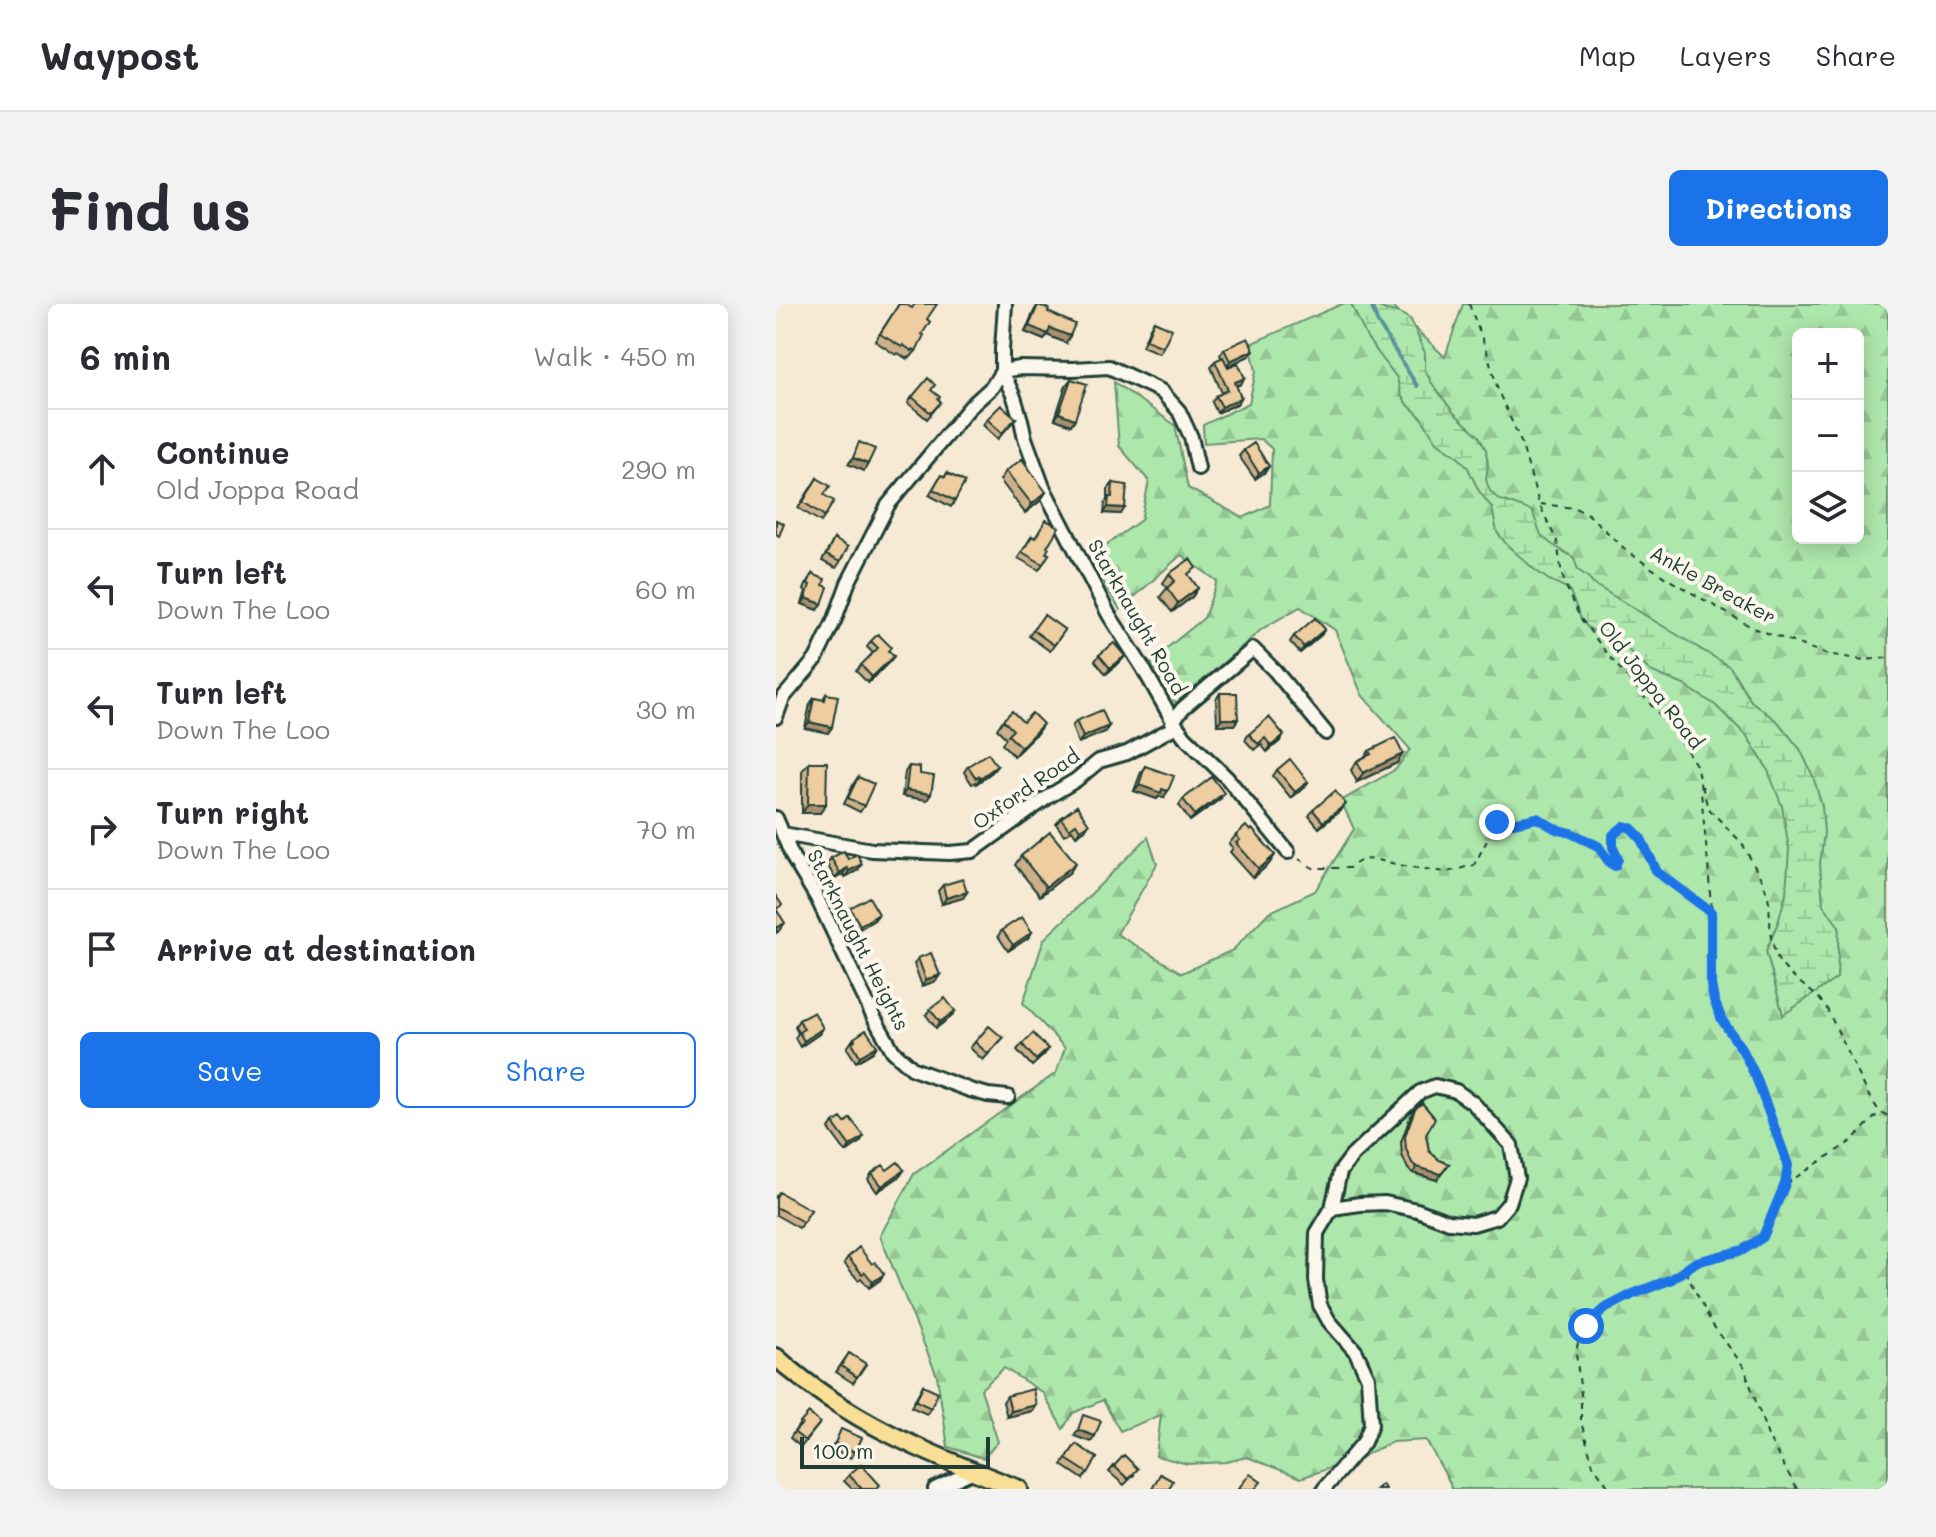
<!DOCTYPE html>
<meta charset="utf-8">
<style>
body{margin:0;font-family:Mali,sans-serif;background:#f2f2f3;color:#2b2b33}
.controls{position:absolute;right:24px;top:24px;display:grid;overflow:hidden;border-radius:12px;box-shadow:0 4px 20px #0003}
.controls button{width:72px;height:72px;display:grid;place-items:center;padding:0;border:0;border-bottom:2px solid #e1e1e2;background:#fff;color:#2b2b33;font:40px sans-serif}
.scale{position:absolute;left:24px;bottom:20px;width:190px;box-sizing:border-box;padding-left:8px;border:4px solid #1f3d34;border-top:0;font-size:22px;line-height:28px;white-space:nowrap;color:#1f3d34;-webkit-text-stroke:6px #fbf7ec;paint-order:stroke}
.stop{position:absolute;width:24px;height:24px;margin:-18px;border:6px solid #1a73e8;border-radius:50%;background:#fff}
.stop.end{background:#1a73e8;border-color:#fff;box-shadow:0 2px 8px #0008}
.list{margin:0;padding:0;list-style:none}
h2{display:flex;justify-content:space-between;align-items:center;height:104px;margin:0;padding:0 32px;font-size:34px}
h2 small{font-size:26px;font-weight:400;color:#7c7c81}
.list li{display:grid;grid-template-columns:52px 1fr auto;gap:24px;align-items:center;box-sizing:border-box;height:120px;padding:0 32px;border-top:2px solid #e1e1e2}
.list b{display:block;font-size:30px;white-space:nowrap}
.list p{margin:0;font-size:26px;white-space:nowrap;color:#7c7c81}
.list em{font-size:26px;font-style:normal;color:#7c7c81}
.actions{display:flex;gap:16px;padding:24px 32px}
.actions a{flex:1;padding:18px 0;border:2px solid #1a73e8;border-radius:12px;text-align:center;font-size:28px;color:#1a73e8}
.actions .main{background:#1a73e8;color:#fff}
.icon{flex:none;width:44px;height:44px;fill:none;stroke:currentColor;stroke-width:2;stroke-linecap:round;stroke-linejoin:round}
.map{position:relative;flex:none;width:1112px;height:1185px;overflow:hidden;border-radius:12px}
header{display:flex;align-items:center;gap:48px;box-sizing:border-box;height:112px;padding:0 40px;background:#fff;border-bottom:2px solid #e1e1e2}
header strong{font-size:38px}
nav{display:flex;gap:44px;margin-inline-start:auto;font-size:28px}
.intro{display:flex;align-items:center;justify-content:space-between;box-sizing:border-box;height:192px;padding:0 48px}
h1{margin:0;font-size:56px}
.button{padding:20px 36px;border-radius:12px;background:#1a73e8;color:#fff;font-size:28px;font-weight:700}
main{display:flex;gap:48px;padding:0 48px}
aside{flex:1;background:#fff;border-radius:12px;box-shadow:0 4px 20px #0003}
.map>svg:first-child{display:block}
.forest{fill:url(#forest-firs);stroke:#669270;stroke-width:2;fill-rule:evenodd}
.wetland{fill:url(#wetland-marsh);stroke:#669270;stroke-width:2}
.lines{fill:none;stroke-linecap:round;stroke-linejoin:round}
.stream{stroke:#5a939b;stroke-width:4}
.minor-casing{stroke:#1f3d34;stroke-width:18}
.major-casing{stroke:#1f3d34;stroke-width:22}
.path{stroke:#1f3d34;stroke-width:2;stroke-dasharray:6 6;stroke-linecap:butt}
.minor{stroke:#fbf7ec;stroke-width:12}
.major{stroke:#f9df96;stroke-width:16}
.wall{fill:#cdb08a;stroke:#1f3d34;stroke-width:2}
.shaded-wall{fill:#a79070;stroke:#1f3d34;stroke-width:2}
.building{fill:#eecda0;stroke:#1f3d34;stroke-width:2}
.route{stroke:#1a73e8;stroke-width:10}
.labels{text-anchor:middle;stroke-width:8;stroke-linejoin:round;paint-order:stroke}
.street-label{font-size:20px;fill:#1f3d34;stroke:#fbf7ec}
</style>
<header>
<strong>Waypost</strong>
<nav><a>Map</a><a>Layers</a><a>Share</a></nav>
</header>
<div class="intro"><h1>Find us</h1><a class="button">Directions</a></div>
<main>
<aside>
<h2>6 min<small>Walk · 450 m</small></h2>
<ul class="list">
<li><svg class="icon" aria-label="ahead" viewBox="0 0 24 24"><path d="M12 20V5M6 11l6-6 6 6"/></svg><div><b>Continue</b><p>Old Joppa Road</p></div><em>290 m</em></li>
<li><svg class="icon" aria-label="left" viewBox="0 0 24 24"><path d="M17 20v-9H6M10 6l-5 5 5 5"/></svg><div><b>Turn left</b><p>Down The Loo</p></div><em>60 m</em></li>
<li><svg class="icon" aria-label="left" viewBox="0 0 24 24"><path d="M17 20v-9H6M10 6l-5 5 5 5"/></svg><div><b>Turn left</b><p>Down The Loo</p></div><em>30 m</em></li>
<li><svg class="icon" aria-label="right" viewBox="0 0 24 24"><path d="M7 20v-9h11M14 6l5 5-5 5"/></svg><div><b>Turn right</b><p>Down The Loo</p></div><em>70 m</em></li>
<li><svg class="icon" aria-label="arrive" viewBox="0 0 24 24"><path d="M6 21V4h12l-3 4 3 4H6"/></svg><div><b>Arrive at destination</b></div></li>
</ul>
<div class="actions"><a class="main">Save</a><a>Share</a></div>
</aside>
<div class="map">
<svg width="1112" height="1185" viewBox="0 0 1112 1185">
<defs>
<pattern id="forest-firs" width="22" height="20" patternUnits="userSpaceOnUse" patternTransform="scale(2)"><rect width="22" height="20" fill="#aee7ab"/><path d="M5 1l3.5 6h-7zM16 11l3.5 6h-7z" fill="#95c794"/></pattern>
<pattern id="wetland-marsh" width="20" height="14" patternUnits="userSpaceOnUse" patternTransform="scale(2)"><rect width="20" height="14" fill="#aee7ab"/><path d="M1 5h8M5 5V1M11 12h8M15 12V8" fill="none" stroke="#95c794"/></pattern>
</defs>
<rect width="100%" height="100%" fill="#f7ead5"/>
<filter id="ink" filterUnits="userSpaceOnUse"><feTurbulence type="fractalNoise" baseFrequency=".0125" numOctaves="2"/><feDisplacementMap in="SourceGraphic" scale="16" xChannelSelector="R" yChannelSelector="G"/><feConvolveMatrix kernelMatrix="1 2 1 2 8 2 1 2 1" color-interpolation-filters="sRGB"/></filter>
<g filter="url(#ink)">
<path class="forest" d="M 566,0 L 614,0 L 669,53 L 687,0 L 1112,0 L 1112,1185 L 675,1185 L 674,1179 L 650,1136 L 616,1138 L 583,1154 L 525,1174 L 471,1153 L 450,1158 L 412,1160 L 380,1152 L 385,1111 L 344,1127 L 327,1096 L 297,1109 L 287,1125 L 267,1089 L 228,1064 L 205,1085 L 222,1138 L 207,1154 L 172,1143 L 161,1072 L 104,932 L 138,870 L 280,769 L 289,744 L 247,699 L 268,635 L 305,600 L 372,533 L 381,560 L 341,630 L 406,669 L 457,646 L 492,609 L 539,587 L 578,525 L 565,497 L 620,465 L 634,445 L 586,391 L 559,326 L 524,303 L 486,325 L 400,400 L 375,357 L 428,314 L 441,277 L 405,251 L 344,306 L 321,267 L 316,251 L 365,216 L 373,177 L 343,142 L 338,78 L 399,121 L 412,184 L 467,214 L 494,201 L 496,145 L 485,135 L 428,139 L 427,121 L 473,99 L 480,67 L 474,40 ZM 1022,30 L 1082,30 L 1082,234 L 1022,234 Z"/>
<path class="wetland" d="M 575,0 L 598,0 L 607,5 L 624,9 L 635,16 L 649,49 L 649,66 L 655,78 L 678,109 L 703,132 L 710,146 L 712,161 L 710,176 L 714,187 L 722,195 L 756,207 L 765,231 L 774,239 L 798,254 L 802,266 L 813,274 L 816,279 L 954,363 L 975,397 L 1002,418 L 1024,445 L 1037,472 L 1046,502 L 1048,529 L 1044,560 L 1047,600 L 1063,623 L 1061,674 L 1007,711 L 990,647 L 1002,619 L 1010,589 L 1013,545 L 1006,502 L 991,464 L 971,432 L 939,401 L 908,381 L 874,367 L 847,341 L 812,324 L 805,315 L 793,285 L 773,276 L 759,266 L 731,241 L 721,228 L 716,204 L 703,187 L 692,164 L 681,152 L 661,138 L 644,112 L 630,99 L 625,91 L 621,74 L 591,34 Z"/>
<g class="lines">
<path class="stream" d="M 595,0 L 601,17 L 641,82"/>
<g class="minor-casing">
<path id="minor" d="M 422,164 L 415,133 L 403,107 L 385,87 L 333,63 L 297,65 L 244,64 L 226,67 L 238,93 L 245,116 L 249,134 L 267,183 L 333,311 L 367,364 L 397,417 L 409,433 L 451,474 L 512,548
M 0,413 L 7,394 L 40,355 L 59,315 L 72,279 L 112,201 L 194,103 L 216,83 L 226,67 L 226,46 L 229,0
M 0,514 L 17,554 L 41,594 L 97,712 L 117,747 L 137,765 L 194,786 L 212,791 L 232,793
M 7,530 L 96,546 L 174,549 L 197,547 L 275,491 L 300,476 L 323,457 L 351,449 L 395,425 L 397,417 L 407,404 L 477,345 L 499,367 L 550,429
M 159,1185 L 197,1167
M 548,1185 L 588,1138 L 595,1121 L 592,1074 L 580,1048 L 553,1017 L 544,1001 L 540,976 L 541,929 L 556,904 L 564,868 L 576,852 L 644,788 L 659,782 L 680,787 L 697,799 L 735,841 L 741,874 L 733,899 L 721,913 L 697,920 L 673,918 L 641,906 L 609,899 L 584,900 L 556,904"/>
</g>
<g class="major-casing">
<path id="major" d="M 0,1053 C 71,1117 154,1151 243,1185"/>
</g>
<path class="path" d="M 693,0 L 711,48 L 723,89 L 745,138 L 763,200 L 781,237 L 786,271 L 795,295 L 805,315 L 832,351 L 900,430 L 920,461 L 924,478 L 932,560 L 936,618 L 935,681 L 938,696 L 946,716 L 967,747 L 980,773 L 1012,861 L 1009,880 L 987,933 L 967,946 L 920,958 L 896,975 L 857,990 L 830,1004 L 810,1022 L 803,1033 L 800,1049 L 805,1090 L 805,1118 L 817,1161 L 834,1185
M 764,200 L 799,204 L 812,210 L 851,247 L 890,274 L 977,324 L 1051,350 L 1088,356 L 1112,354
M 926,482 L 932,504 L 966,539 L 988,580 L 993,597 L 995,635 L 1002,656 L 1013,670 L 1042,693 L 1051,705 L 1094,794 L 1104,808 L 1112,812
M 523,555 L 537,564 L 573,564 L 587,555 L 602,556 L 633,563 L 671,568 L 698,561 L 721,518 L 729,515 L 737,519 L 761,514 L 780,525 L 795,529 L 822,542 L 834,559 L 839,562 L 842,555 L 837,543 L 837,531 L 848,522 L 855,524 L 864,533 L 881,568 L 935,608
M 1010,880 L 1074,838 L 1103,809
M 909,967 L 936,1020 L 968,1063 L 993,1135 L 1021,1185"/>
<use href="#minor" class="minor"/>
<use href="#major" class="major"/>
</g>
<path class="wall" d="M 123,0 L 151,15 L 140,47 L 134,54 L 132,53 L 131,55 L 122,49 L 120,51 L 99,37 Z
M 262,1 L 272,8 L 290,39 L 271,31 L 268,36 L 249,28 L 258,7 Z
M 378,17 L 387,43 L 383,49 L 366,42 L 374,24 Z
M 448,45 L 473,52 L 451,62 L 465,80 L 460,82 L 465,94 L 461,100 L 441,109 L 436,98 L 440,92 L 446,89 L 435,63 L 439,57 L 446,54 L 444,51 Z
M 295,75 L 299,115 L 295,121 L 279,115 L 290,81 Z
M 136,93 L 162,95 L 165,98 L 151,115 L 132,99 Z
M 240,114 L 222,135 L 207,121 L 211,115 Z
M 468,146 L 493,162 L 489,168 L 479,175 L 463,152 Z
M 230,167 L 270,188 L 264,197 L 249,209 L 224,176 Z
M 171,169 L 179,197 L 175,203 L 153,191 L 165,171 L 169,173 Z
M 41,174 L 48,191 L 49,212 L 45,218 L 22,204 Z
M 337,179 L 345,210 L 328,209 L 329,199 L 332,195 L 332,185 Z
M 256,232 L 271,243 L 270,249 L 273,250 L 263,266 L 242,254 Z
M 58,235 L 64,258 L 60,264 L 46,257 Z
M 36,270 L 42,306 L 26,300 L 30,287 L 28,286 L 32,276 Z
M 393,270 L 414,273 L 422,284 L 416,293 L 396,308 L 384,293 L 391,284 L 387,279 Z
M 268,311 L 289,326 L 274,347 L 253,332 Z
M 545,331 L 524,349 L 514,338 L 518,332 Z
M 95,337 L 113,347 L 118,352 L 113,358 L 92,379 L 80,367 L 97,349 L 91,343 Z
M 323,351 L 349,352 L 344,358 L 330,370 L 319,357 Z
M 444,389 L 462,415 L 458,421 L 441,421 L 440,395 Z
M 50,390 L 56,423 L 52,429 L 29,424 L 34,400 L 38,394 L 46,396 Z
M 227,416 L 247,418 L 261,429 L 238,452 L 226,440 L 230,434 L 221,425 Z
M 300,417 L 329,428 L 302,439 L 296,423 Z
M 473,430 L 504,437 L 491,448 L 485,440 L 478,446 L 469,436 Z
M 593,447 L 621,459 L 581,478 L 575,466 L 581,457 L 589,453 Z
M 33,458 L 50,500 L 44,509 L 26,509 L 26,467 Z
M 133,462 L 144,470 L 155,490 L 151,496 L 126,492 L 129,468 Z
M 192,462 L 221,462 L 216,468 L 200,480 L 199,478 L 196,480 L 188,468 Z
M 369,462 L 388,493 L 383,492 L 381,495 L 358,487 L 365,468 Z
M 501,466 L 532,478 L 528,484 L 515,494 L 497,472 Z
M 82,473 L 88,502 L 84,508 L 68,500 L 78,479 Z
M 407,495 L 444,495 L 414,517 L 403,501 Z
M 301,502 L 309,526 L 300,532 L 296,526 L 288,531 L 280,520 L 285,514 Z
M 537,506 L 565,506 L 543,524 L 533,512 Z
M 474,527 L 499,551 L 493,560 L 477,574 L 454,548 L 457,544 L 453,540 L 460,531 Z
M 245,552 L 294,568 L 264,592 L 239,561 Z
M 55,554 L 72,555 L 82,566 L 69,573 L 67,570 L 59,575 L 51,560 Z
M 167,581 L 191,588 L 187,594 L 166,600 L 162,587 Z
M 74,604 L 98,616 L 80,627 L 70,610 Z
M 226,626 L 256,628 L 252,634 L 232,647 L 222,632 Z
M 142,654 L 160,677 L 146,682 L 138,660 Z
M 154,705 L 179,707 L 175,713 L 160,724 L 150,711 Z
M 23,716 L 47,724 L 43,730 L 24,743 L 19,734 L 22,729 L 19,722 Z
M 78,734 L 101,742 L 97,748 L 80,758 L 71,744 Z
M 227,734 L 207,756 L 194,744 L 199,738 Z
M 246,740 L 272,745 L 268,751 L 256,762 L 241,746 Z
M 639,805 L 650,831 L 653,847 L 663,856 L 661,876 L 637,869 L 632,865 L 626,851 L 625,838 L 635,811 Z
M 57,819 L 84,838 L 70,848 L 53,825 Z
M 111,866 L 128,866 L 124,872 L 101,888 L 92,875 L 96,869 Z
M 0,892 L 35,906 L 23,924 L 0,911 Z
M 72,953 L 96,960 L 108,970 L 104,976 L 93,984 L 85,974 L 82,976 L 68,959 Z
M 73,1049 L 90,1060 L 77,1079 L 60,1068 Z
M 147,1081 L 155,1104 L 151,1110 L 135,1103 Z
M 231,1092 L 256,1107 L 231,1113 L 227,1098 Z
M 24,1119 L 44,1119 L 25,1143 L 14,1134 Z
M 300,1140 L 321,1154 L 307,1175 L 286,1161 Z
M 338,1162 L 358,1171 L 348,1181 L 333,1168 Z
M 73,1171 L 101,1185 L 76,1185 L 68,1177 Z"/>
<path class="shaded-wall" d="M 253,22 L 274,24 L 294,32 L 290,39 L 271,31 L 268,36 L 249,28 Z
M 478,46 L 473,52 L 450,63 L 454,57 Z
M 469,74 L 465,80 L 454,84 L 459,78 Z
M 465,94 L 461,100 L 441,109 L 446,103 Z
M 283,109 L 299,115 L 295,121 L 279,115 Z
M 77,154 L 92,160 L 88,167 L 72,160 Z
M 493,162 L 489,168 L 479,175 L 483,169 Z
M 270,188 L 264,197 L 249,209 L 256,200 Z
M 332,203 L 349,204 L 345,210 L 328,209 Z
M 422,284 L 416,293 L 396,308 L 402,299 Z
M 30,294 L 46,300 L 42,306 L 26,300 Z
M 549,325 L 545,331 L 524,349 L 528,343 Z
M 118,352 L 113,358 L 92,379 L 96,373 Z
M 349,352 L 344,358 L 330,370 L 334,364 Z
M 445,415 L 462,415 L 458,421 L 441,421 Z
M 33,418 L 56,423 L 52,429 L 29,424 Z
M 267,420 L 261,429 L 238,452 L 245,443 Z
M 333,422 L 329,428 L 302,439 L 307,433 Z
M 508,431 L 504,437 L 491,448 L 495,442 Z
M 627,450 L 621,459 L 581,478 L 587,469 Z
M 221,462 L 216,468 L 200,480 L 204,474 Z
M 532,478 L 528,484 L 515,494 L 519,488 Z
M 363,481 L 386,485 L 392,487 L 388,493 L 383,492 L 381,495 L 358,487 Z
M 130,486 L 155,490 L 151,496 L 126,492 Z
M 448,489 L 444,495 L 414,517 L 419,511 Z
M 32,500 L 50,500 L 44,509 L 26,509 Z
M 570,500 L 565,506 L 543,524 L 547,518 Z
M 313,520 L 309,526 L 300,532 L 304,526 Z
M 499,551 L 493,560 L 477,574 L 483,565 Z
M 300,559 L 294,568 L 264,592 L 270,583 Z
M 86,560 L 82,566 L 69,573 L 73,567 Z
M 71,564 L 67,570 L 59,575 L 64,569 Z
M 191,588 L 187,594 L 166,600 L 170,594 Z
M 103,610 L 98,616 L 80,627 L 84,621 Z
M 9,619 L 2,628 L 0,629 L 0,624 Z
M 256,628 L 252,634 L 232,647 L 237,641 Z
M 164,671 L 160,677 L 146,682 L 150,676 Z
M 179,707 L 175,713 L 160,724 L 164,718 Z
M 47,724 L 43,730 L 24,743 L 28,737 Z
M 101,742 L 97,748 L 80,758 L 84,752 Z
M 88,832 L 84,838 L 70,848 L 74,842 Z
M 673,860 L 661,876 L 637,869 L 641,863 Z
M 128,866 L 124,872 L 101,888 L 106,882 Z
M 108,970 L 104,976 L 93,984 L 97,978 Z
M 260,1101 L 256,1107 L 231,1113 L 235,1107 Z
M 302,1126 L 319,1132 L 315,1138 L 298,1132 Z
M 59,1139 L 79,1148 L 75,1154 L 54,1145 Z"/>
<path class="building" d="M 123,0 L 129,0 L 136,4 L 139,0 L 161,0 L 151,15 L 154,18 L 146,30 L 148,31 L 140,47 L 137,45 L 136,47 L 127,41 L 126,43 L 104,30 Z
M 262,1 L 273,5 L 272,8 L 299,20 L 294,32 L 274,24 L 272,30 L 253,22 Z
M 378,17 L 396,25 L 387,43 L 370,36 Z
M 472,34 L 478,46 L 454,57 L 448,45 Z
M 447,53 L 452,63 L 462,59 L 469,74 L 459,78 L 465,94 L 446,103 L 440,92 L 452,86 L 439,57 Z
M 152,74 L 159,81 L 155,86 L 164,93 L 162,95 L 165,98 L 155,109 L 136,93 Z
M 295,75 L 311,80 L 299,115 L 283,109 Z
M 225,101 L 240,114 L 226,129 L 211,115 Z
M 83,138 L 99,145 L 92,160 L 77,154 Z
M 478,139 L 493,162 L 483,169 L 468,146 Z
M 246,155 L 270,188 L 256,200 L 230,167 Z
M 171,169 L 189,178 L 179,197 L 157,185 L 165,171 L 169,173 Z
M 41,174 L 54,182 L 48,191 L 58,197 L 49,212 L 27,198 Z
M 337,179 L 351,181 L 349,204 L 332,203 L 333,193 L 336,193 Z
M 0,216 L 8,220 L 3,232 L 0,230 Z
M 270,216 L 283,223 L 271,243 L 273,244 L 270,249 L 273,250 L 267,260 L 246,248 L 256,232 L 259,234 Z
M 58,235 L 72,243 L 64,258 L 50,251 Z
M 414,255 L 420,264 L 412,270 L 422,284 L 402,299 L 391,284 L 399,277 L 393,270 Z
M 36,270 L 49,275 L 47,281 L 52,283 L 46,300 L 30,294 L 34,281 L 32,280 Z
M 268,311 L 289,326 L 278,341 L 257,326 Z
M 539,314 L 549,325 L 528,343 L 518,332 Z
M 102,330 L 115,343 L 112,347 L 118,352 L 96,373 L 85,361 L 102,344 L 95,337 Z
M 338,339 L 349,352 L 334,364 L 323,351 Z
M 444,389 L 461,389 L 462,415 L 445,415 Z
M 50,390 L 62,392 L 56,423 L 33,418 L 38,394 L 49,396 Z
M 326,406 L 333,422 L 307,433 L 300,417 Z
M 236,407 L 247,418 L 256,409 L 267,420 L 245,443 L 232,431 L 237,426 L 227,416 Z
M 493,413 L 508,431 L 495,442 L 489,434 L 482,440 L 473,430 Z
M 619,434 L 627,450 L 587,469 L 581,457 L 595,450 L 593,447 Z
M 212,449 L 221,462 L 204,474 L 203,472 L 200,474 L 192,462 Z
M 514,455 L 532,478 L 519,488 L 501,466 Z
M 33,458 L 51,458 L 50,500 L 32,500 Z
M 133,462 L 144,463 L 144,470 L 158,472 L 155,490 L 130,486 Z
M 369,462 L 398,472 L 392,487 L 386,485 L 385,489 L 363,481 Z
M 82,473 L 98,480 L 88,502 L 72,494 Z
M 436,473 L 448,489 L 419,511 L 407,495 Z
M 559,487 L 570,500 L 547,518 L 537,506 Z
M 301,502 L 313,520 L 304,526 L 300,520 L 293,525 L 285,514 Z
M 470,522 L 474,527 L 476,525 L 499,551 L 483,565 L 460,539 L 464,536 L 460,531 Z
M 274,528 L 300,559 L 270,583 L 245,552 Z
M 68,547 L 72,555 L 81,550 L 86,560 L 73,567 L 71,564 L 64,569 L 55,554 Z
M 187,575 L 191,588 L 170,594 L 167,581 Z
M 0,592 L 6,601 L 0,605 Z
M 93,593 L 103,610 L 84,621 L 74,604 Z
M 0,605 L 9,619 L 0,624 Z
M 246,613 L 256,628 L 237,641 L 226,626 Z
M 155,649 L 164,671 L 150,676 L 142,654 Z
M 169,694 L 179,707 L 164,718 L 154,705 Z
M 38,708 L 47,724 L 28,737 L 23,728 L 28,725 L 23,716 Z
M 213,722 L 227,734 L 212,750 L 199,738 Z
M 90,726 L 101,742 L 84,752 L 76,738 L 79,736 L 78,734 Z
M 257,729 L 272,745 L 260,756 L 246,740 Z
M 646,799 L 659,814 L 650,831 L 653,847 L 663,856 L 673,860 L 665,870 L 641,863 L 636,859 L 630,845 L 629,832 L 639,805 Z
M 65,814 L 69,819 L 74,814 L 88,832 L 74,842 L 57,819 Z
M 122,858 L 128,866 L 106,882 L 96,869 L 107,861 L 111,866 Z
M 3,888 L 35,906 L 27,918 L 0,903 L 0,893 Z
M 83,943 L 96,960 L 99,958 L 108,970 L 97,978 L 89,968 L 86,970 L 72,953 Z
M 73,1049 L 90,1060 L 81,1073 L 65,1062 Z
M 147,1081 L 162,1088 L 155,1104 L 140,1097 Z
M 257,1085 L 260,1101 L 235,1107 L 231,1092 Z
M 33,1109 L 44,1119 L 29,1137 L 18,1128 L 26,1120 L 24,1119 Z
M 307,1111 L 325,1117 L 319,1132 L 302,1126 Z
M 65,1125 L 86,1134 L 79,1148 L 59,1139 Z
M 300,1140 L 321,1154 L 312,1169 L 290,1155 Z
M 348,1151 L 362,1165 L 352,1175 L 338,1162 Z
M 85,1160 L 104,1181 L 100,1185 L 86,1185 L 73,1171 Z
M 384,1170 L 397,1177 L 393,1185 L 376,1185 Z
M 474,1170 L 485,1178 L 479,1185 L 462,1185 Z
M 606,1180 L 609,1185 L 600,1185 Z"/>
</g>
<g class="lines" filter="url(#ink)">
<path class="route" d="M 721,518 L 729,515 L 737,519 L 761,514 L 780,525 L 795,529 L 822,542 L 834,559 L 839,562 L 842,555 L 837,543 L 837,531 L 848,522 L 855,524 L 864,533 L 881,568 L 935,608 L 935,681 L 938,696 L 946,716 L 967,747 L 980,773 L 1012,861 L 1009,880 L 987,933 L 967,946 L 920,958 L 896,975 L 857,990 L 830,1004 L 810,1022"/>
</g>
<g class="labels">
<g class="street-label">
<text transform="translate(937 281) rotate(29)" y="7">Ankle Breaker</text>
<text transform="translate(361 313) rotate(60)" y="7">Starknaught Road</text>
<text transform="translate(875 381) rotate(52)" y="7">Old Joppa Road</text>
<text transform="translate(250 485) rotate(-35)" y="7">Oxford Road</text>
<text transform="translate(82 636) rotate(63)" y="7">Starknaught Heights</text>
</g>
</g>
</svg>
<div class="controls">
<button>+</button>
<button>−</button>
<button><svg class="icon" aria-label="layers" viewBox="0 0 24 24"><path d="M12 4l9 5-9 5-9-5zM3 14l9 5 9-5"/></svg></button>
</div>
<div class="scale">100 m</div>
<div class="stop" style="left:810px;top:1022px"></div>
<div class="stop end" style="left:721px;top:518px"></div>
</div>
</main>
